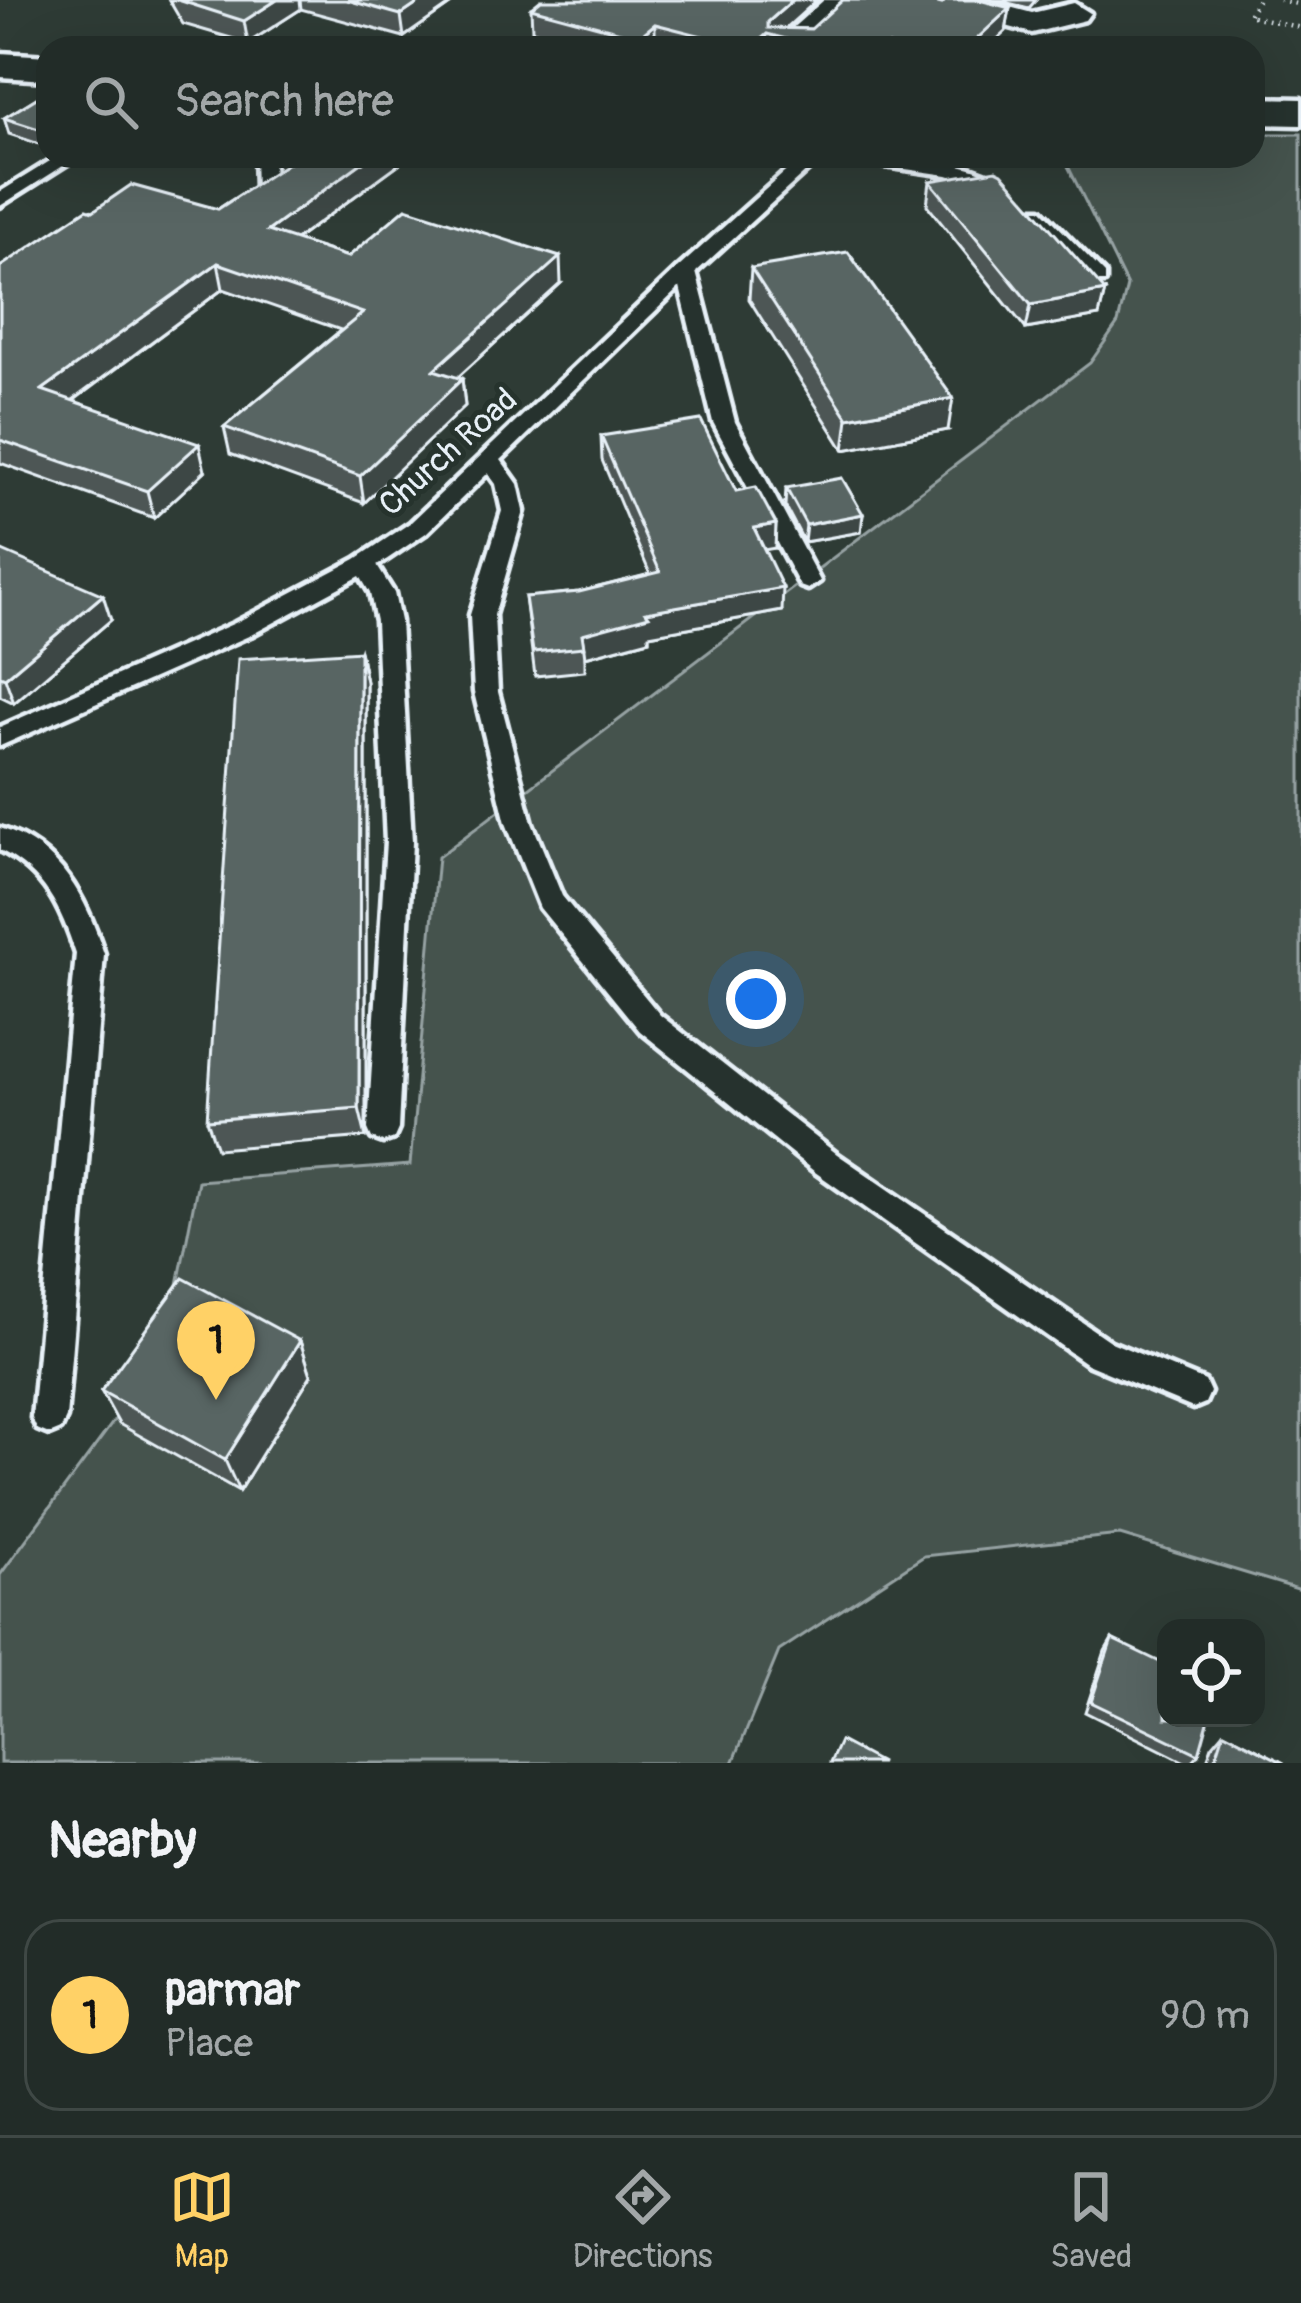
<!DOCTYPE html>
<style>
body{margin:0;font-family:Pangolin,sans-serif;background:#2e3834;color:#f1f3f6}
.controls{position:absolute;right:36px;bottom:36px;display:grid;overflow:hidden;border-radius:24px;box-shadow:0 12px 48px #0002}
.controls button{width:108px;height:108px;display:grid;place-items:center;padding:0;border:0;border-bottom:3px solid #3f4845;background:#222c28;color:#f1f3f6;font:60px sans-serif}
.you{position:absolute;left:756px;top:999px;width:42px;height:42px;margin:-30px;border:9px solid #fff;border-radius:50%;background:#1a73e8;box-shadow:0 0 0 18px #1a73e833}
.badge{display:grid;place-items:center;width:78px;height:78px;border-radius:50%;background:#ffd166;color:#111;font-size:39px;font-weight:700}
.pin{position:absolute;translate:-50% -99px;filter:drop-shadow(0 3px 6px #0008)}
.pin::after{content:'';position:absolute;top:63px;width:42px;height:36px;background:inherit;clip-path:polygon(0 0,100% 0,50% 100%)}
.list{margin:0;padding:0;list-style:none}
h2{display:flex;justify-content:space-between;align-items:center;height:156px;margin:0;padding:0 48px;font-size:51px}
h2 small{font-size:39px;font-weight:400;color:#a2a7a8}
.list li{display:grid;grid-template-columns:78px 1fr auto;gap:36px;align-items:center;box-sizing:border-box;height:192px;margin:0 24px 24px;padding:0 24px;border:3px solid #3f4845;border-radius:36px}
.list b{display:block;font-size:45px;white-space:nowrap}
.list p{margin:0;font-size:39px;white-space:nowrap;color:#a2a7a8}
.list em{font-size:39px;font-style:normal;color:#a2a7a8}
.icon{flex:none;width:66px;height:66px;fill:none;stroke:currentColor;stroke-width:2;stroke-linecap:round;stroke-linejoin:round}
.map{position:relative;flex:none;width:1301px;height:1763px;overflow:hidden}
.search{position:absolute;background:#222c28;box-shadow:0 12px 48px #0002;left:36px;right:36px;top:36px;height:132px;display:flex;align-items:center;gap:30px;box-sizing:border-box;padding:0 42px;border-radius:36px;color:#a2a7a8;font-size:45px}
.sheet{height:372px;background:#222c28}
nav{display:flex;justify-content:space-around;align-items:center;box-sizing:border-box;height:168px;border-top:3px solid #3f4845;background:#222c28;font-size:33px;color:#a2a7a8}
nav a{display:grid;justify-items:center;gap:6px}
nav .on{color:#ffd166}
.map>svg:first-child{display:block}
.green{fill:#45524e;stroke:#96a2a3;stroke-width:3}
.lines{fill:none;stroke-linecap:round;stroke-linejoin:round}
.service-casing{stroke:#e8f1f8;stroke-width:9}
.minor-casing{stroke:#e8f1f8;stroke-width:9}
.secondary-casing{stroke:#e8f1f8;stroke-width:9}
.path{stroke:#e8f1f8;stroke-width:4.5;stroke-dasharray:1.5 6;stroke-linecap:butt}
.service{fill:#26332d;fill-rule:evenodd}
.minor{fill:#26332d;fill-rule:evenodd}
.secondary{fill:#26332d;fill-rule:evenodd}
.wall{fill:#4d5755;stroke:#e8f1f8;stroke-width:3}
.shaded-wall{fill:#3e4745;stroke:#e8f1f8;stroke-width:3}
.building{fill:#596563;stroke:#e8f1f8;stroke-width:3}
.labels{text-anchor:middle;stroke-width:10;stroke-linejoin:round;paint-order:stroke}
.street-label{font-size:33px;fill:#e8f1f8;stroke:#26332d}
</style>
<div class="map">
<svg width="1301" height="1763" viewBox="0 0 1301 1763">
<rect width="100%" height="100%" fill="#2e3b35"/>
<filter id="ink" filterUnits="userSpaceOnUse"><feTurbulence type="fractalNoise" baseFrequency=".00833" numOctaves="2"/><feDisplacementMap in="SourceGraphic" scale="24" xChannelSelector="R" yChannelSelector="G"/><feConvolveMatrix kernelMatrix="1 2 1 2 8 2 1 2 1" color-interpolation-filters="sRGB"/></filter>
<g filter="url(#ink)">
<path class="green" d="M 1253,134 L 1301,134 L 1301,1590 L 1120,1535 L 924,1556 L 779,1651 L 733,1763 L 0,1763 L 0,1575 L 165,1352 L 198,1181 L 410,1165 L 438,857 L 1090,363 L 1118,323 L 1127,286 L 1063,156 L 1253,156 Z"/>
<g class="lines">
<g class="service-casing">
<path id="service" d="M 58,156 L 79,156 L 0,206 L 0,192 Z
M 255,156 L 273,156 L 274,189 L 249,211 L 240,205 L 256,188 Z
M 803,156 L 823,156 L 696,272 L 735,422 L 820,581 L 808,589 L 800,586 L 713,422 L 680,287 L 501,460 L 518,484 L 524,511 L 494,615 L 498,692 L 532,823 L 562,896 L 660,1015 L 837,1154 L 1111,1342 L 1205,1381 L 1210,1392 L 1205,1403 L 1193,1408 L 1087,1364 L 815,1172 L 640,1031 L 540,908 L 506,823 L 474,692 L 470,615 L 502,511 L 496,484 L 488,473 L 426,533 L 377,566 L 394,593 L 400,621 L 412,842 L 398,1129 L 394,1138 L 383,1142 L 372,1138 L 368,1129 L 386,842 L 376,621 L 370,593 L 360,576 L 251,635 L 0,746 L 0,727 L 235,623 L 356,559 L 410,523 L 679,267 Z
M 841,156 C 892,156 966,155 1008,186 L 999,191 L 947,175 L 850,161 Z
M 1027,209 L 1041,209 L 1105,274 L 1105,282 L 1091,282 L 1027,217 Z
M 0,828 C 61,847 86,898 104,954 L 66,1418 L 61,1429 L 49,1434 L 37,1429 L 32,1418 L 76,954 C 61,907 45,874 0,850 Z"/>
</g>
<g class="minor-casing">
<path id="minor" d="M 824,0 L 859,0 L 806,48 L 770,48 Z
M 930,0 L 983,0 L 1032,13 L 1074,3 L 1090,13 L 1085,20 L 1032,33 L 935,7 Z"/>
</g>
<g class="secondary-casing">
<path id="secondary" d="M 0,53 L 48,56 L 48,80 L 0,77 Z
M 1253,98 L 1301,99 L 1301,125 L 1253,124 Z"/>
</g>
<path class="path" d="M 1258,0 L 1248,15 L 1301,28
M 1279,0 L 1301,5"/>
<use href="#service" class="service"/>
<use href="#minor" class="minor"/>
<use href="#secondary" class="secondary"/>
</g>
<path class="wall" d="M 169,0 L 457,0 L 404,37 L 301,9 L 248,43 L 183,24 Z
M 817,0 L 785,28 L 811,29 L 942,4 L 1010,8 L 1006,31 L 988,48 L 661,48 L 655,46 L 597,48 L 532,30 L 531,8 Z
M 995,0 L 1036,0 L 1029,8 Z
M 48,91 L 48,147 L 9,134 L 4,118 Z
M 299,156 L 410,156 L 295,240 L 348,257 L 561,283 L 457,378 L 462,379 L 465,406 L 364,503 L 230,454 L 224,427 L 341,330 L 223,289 L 73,401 L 205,471 L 154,518 L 0,463 L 0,267 L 93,211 L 218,209 Z
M 930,181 L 1105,291 L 1099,316 L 1026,329 L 927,205 Z
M 751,268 L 948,430 L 844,450 L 749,299 Z
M 601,436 L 736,491 L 776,524 L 775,548 L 764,549 L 782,611 L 649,635 L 649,640 L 585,657 L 585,671 L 535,676 L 525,597 L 579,592 L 650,574 L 602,460 Z
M 786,488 L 863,514 L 861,532 L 804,542 L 785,506 Z
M 0,550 L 111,620 L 14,703 L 0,696 Z
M 360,651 L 366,682 L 366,1137 L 217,1149 L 207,1120 Z
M 300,1341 L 311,1375 L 239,1491 L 119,1424 L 101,1391 Z
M 1112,1639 L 1199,1754 L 1191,1763 L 1187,1763 L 1085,1712 L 1105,1651 Z
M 1224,1732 L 1284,1763 L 1206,1763 L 1212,1746 Z"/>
<path class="shaded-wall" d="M 277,0 L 300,0 L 301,9 L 248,43 L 244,21 Z
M 423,0 L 457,0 L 404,37 L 401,15 Z
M 793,0 L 817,0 L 776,37 L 768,34 L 768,22 Z
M 1010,8 L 1006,31 L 988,48 L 967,48 Z
M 655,24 L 655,46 L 639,48 L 639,37 Z
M 767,34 L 766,48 L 751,48 Z
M 371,156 L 410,156 L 272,257 L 268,231 Z
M 560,257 L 561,283 L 436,397 L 434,370 Z
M 218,263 L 223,289 L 50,417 L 42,390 Z
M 1105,291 L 1099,316 L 1026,329 L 1031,305 Z
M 462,379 L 465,406 L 364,503 L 360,476 Z
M 953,398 L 948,430 L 844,450 L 848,418 Z
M 199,444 L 205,471 L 154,518 L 147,491 Z
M 863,514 L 861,532 L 804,542 L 806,525 Z
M 776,524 L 775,548 L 753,552 L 754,528 Z
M 783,588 L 782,611 L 649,635 L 649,640 L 585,657 L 582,634 L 646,612 Z
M 103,595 L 111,620 L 14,703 L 5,678 Z
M 360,651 L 366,682 L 366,1137 L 359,1108 Z
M 300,1341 L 311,1375 L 239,1491 L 225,1460 Z"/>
<path class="building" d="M 178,0 L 277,0 L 244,21 Z
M 347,0 L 423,0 L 401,15 Z
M 541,0 L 793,0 L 768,22 L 768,28 L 811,29 L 843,0 L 926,0 L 942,4 L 946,0 L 979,0 L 1010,8 L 967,48 L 900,48 L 889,45 L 886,48 L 820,48 L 767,34 L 751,48 L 749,48 L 655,24 L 639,37 L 531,8 Z
M 48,91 L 48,132 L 4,118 Z
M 299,156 L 371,156 L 268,231 L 348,257 L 406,208 L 560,257 L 434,370 L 462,379 L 360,476 L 224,427 L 363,313 L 218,263 L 42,390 L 199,444 L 147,491 L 0,440 L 0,267 L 87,209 L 93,211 L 131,185 L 218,209 Z
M 996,170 L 1002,173 L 1105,291 L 1031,305 L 930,181 Z
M 848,252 L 953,398 L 848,418 L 751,268 Z
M 701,420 L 736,491 L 756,487 L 776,524 L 754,528 L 783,588 L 646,612 L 649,616 L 582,634 L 584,647 L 533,652 L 525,597 L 579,592 L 660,572 L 601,436 Z
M 842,478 L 863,514 L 806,525 L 786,488 Z
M 0,550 L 103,595 L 5,678 L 0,676 Z
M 360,651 L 359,1108 L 207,1120 L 238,659 Z
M 183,1278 L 300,1341 L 225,1460 L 101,1391 Z
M 1112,1639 L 1166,1665 L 1166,1718 L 1209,1718 L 1199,1754 L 1091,1702 Z
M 1224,1732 L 1284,1763 L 1214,1763 Z
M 840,1741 L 881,1763 L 830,1763 Z"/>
</g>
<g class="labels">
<g class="street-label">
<text transform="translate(447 451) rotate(-42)" y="12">Church Road</text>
</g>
</g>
</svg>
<div class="controls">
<button><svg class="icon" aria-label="locate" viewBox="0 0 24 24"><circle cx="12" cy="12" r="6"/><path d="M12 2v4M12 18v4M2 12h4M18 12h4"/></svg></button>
</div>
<div class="you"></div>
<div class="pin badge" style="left:216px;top:1400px">1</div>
<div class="search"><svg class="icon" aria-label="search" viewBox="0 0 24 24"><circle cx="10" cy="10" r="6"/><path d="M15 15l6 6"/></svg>Search here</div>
</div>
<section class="sheet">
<h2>Nearby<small></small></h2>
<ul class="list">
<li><span class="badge">1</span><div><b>parmar</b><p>Place</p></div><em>90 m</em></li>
</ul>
</section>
<nav>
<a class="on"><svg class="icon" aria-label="map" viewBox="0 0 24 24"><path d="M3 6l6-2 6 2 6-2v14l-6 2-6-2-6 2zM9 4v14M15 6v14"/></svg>Map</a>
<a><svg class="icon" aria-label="directions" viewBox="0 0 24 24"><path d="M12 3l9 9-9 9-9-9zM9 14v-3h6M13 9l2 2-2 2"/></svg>Directions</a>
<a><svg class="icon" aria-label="saved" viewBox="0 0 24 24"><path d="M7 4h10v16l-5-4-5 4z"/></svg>Saved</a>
</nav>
